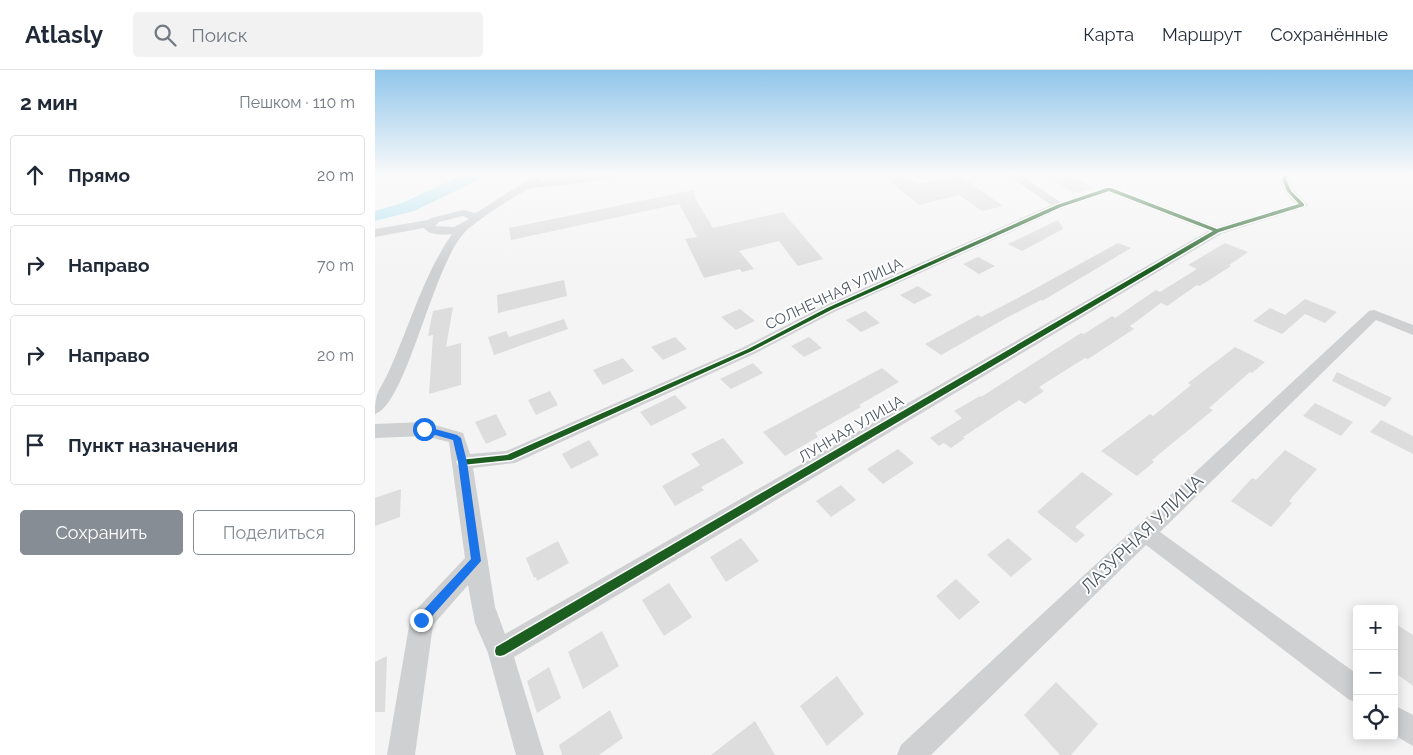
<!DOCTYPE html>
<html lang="ru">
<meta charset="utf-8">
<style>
body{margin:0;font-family:Raleway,sans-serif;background:#f2f2f3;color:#1f2937}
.controls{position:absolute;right:15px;bottom:15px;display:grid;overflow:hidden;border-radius:5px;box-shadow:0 2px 12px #0003}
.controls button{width:45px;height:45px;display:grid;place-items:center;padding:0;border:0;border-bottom:1px solid #e0e1e3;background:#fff;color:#1f2937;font:25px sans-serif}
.stop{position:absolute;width:15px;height:15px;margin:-11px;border:4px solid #1a73e8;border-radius:50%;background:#fff}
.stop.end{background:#1a73e8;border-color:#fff;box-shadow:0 1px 5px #0008}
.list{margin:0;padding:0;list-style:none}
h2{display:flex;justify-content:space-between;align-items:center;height:65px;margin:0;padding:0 20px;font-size:21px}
h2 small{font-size:16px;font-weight:400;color:#747a83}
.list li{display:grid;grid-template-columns:32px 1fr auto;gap:15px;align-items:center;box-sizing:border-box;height:80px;margin:0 10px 10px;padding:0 10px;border:1px solid #e0e1e3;border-radius:5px}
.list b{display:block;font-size:19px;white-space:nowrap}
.list em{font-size:16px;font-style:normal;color:#747a83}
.actions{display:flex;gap:10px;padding:15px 20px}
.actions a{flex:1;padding:11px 0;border:1px solid #868d94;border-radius:5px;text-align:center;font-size:18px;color:#868d94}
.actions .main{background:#868d94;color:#fff}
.icon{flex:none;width:28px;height:28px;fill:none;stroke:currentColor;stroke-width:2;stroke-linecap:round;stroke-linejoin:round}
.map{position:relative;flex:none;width:1038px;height:685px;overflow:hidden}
header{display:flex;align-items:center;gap:30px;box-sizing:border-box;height:70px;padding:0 25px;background:#fff;border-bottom:1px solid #e0e1e3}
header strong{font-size:24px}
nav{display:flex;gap:28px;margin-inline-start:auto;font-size:18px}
.search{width:350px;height:45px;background:#f2f2f3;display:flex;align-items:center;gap:12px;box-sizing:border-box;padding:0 18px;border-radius:5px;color:#747a83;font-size:19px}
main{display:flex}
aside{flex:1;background:#fff}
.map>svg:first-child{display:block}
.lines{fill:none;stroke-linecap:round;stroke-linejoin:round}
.river{fill:#aee2f0;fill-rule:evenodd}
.building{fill:#ddddde}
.minor{fill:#ced0d2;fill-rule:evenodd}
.cycleway-casing{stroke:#fff;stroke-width:3}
.cycleway{fill:#1b5e20;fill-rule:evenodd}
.route{fill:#1a73e8}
.labels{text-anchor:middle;stroke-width:4;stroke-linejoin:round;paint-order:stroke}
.street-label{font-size:15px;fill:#4a5661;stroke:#fff}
.near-street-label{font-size:18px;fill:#4a5661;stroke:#fff}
</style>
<header>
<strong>Atlasly</strong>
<div class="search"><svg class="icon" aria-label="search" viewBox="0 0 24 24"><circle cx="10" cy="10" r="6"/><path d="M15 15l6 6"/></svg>Поиск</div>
<nav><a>Карта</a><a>Маршрут</a><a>Сохранённые</a></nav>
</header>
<main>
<aside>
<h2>2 мин<small>Пешком · 110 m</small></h2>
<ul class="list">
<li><svg class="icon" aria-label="ahead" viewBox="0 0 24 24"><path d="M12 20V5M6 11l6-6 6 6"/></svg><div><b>Прямо</b></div><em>20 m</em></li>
<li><svg class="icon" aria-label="right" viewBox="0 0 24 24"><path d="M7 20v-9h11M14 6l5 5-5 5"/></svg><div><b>Направо</b></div><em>70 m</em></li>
<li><svg class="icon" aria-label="right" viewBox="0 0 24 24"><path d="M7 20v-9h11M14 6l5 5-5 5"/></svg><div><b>Направо</b></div><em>20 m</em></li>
<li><svg class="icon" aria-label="arrive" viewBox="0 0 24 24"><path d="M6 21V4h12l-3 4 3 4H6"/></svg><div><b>Пункт назначения</b></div></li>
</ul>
<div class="actions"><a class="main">Сохранить</a><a>Поделиться</a></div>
</aside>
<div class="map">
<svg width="1038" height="685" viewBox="0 0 1038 685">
<rect width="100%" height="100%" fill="#f4f4f4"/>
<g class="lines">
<path class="river" d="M 88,105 L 109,105 L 107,108 L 39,141 L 0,151 L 0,141 L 27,133 Z"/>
</g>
<path class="building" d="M 527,105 L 542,114 L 584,105 L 628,136 L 607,141 L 584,125 L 544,135 L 511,108 Z
M 670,105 L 696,105 L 719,118 L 699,123 Z
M 319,120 L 321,130 L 338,158 L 408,142 L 448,189 L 423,196 L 404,171 L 364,181 L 379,199 L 367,202 L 365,199 L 329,208 L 310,169 L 322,167 L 304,134 L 136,170 L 134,158 Z
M 683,150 L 688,159 L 647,181 L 633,174 Z
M 743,173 L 756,178 L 667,231 L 666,230 L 633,247 L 566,285 L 550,274 L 603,245 L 606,247 L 643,228 Z
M 850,173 L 873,182 L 854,195 L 856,196 L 825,216 L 822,215 L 792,236 L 786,233 L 755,256 L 759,259 L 713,289 L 710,288 L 664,317 L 669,321 L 650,334 L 644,330 L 588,367 L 590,368 L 576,378 L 569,373 L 564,376 L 555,368 L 587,348 L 579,341 L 605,326 L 606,327 L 706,263 L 709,264 L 737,246 L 740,248 L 781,220 L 785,222 L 822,199 L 813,195 Z
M 603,187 L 620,196 L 604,204 L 588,194 Z
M 189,210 L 192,226 L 123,243 L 122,225 Z
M 543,216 L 557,225 L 539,234 L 525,225 Z
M 930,229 L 962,242 L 950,253 L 930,244 L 907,264 L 878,251 L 895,238 L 910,245 Z
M 78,237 L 71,277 L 86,273 L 86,315 L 54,324 L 58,265 L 53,266 L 58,241 Z
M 365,239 L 380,251 L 361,260 L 346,247 Z
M 490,241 L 505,253 L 486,262 L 471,250 Z
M 189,249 L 193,259 L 119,285 L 113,267 L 131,261 L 134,267 Z
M 300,267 L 312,279 L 288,290 L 276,277 Z
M 434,267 L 447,278 L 429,287 L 416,276 Z
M 860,277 L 890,292 L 877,303 L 875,302 L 834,338 L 838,340 L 777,390 L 779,392 L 762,406 L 726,381 L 775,344 L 778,346 L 816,315 L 813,313 Z
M 248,288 L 259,301 L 228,315 L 218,300 Z
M 378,293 L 388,303 L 356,319 L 345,309 Z
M 507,298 L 524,312 L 484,335 L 486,337 L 440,363 L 443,367 L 410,386 L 388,362 Z
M 962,302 L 1017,328 L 1010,337 L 957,311 Z
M 175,321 L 183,335 L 161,345 L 153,330 Z
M 300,325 L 312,338 L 276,356 L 265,342 Z
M 940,333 L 978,352 L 966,366 L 928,346 Z
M 121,344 L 132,365 L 111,374 L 100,352 Z
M 1006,350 L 1038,366 L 1038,384 L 995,362 Z
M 348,368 L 369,393 L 326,417 L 329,420 L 300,436 L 287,416 L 325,395 L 316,384 Z
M 214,370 L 224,385 L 196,399 L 187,384 Z
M 523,379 L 539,393 L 508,414 L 492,399 Z
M 910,380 L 942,399 L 914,431 L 917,433 L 896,457 L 856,431 L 877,408 L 881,410 Z
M 707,402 L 738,424 L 700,457 L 710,465 L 701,473 L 662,442 Z
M 466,415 L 481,430 L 456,447 L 441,431 Z
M 26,419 L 25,447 L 0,456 L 0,428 Z
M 366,468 L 384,491 L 351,512 L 335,487 Z
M 633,468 L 657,489 L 636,507 L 612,485 Z
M 183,471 L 194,493 L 162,511 L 161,507 L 159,508 L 151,488 Z
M 581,509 L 605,532 L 584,550 L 561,526 Z
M 294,513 L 317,547 L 289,566 L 267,530 Z
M 1019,553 L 1038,565 L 1038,616 L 1019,602 Z
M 227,561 L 244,596 L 208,619 L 193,582 Z
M 12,586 L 10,642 L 0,642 L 0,592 Z
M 174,597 L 186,628 L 162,643 L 152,611 Z
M 462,606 L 489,644 L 452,676 L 425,636 Z
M 681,612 L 723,654 L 696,685 L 685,685 L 649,645 Z
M 235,640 L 248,668 L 224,685 L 187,685 L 184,675 Z
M 380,651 L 400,685 L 336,685 Z"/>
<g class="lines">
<path class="minor" d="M 213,105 L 247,105 L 242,108 C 221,111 199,113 178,116 C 170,117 159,116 152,120 C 138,127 103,150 92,160 C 59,189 32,335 0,344 C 0,320 5,321 14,301 C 35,255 48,206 77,164 C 68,165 55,166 49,158 L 0,167 L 0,159 L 53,150 L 56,148 L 88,140 L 101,143 L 157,107 L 165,107 L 166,109 L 165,111 ZM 88,146 L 94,149 L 79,157 L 60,156 L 64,152 Z
M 633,105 L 646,105 L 685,132 L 734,116 L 842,157 L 920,134 L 909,121 L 904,109 L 907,105 L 918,105 L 914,109 L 919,120 L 933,135 L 931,137 L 846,164 L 139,587 L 169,685 L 141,685 L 113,583 L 100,553 L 93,515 L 58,555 L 40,685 L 12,685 L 35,550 L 39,542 L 90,488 L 74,372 L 49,366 L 0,368 L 0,354 L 49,352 L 88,363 L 95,384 L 131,381 L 369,277 L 449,236 L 676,135 ZM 734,123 L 833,161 L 130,564 L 120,537 L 98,398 L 140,393 L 381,283 L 459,242 L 688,138 Z
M 999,240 L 1038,255 L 1038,265 L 1001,250 L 785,462 L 982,604 L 982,633 L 973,629 L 771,475 L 556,685 L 522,685 L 526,675 L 994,241 Z
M 1019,635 L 1038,645 L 1038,676 L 1019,665 Z"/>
<g class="cycleway-casing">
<path id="cycleway" d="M 910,105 L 915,105 L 911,109 L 916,121 L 929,134 L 929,136 L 844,162 L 129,585 L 125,586 L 121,585 L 120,581 L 121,577 L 838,161 L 734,121 L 686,137 L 456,240 L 377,281 L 136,390 L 87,395 L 84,394 L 83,392 L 84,390 L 132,385 L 373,279 L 452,238 L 682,135 L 732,118 L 736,118 L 842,159 L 924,134 L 912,121 L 907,109 Z"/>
</g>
<use href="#cycleway" class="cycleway"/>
</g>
<linearGradient id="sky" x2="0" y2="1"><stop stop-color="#91c6eb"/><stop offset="0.52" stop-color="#fafafa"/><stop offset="1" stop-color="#fafafa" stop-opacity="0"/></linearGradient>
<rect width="1038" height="201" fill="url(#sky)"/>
<path class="route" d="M 46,356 L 49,356 L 82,365 L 86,368 L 92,392 L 106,491 L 50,554 L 46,555 L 43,554 L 41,550 L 43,546 L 96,489 L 83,392 L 78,370 L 46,361 Z"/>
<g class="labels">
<g class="street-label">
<text transform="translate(459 224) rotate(-25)" y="5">СОЛНЕЧНАЯ УЛИЦА</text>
<text transform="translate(476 359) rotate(-30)" y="5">ЛУННАЯ УЛИЦА</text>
</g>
<g class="near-street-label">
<text transform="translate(767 464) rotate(-44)" y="6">ЛАЗУРНАЯ УЛИЦА</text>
</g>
</g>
</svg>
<div class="controls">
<button>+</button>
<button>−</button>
<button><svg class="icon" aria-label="locate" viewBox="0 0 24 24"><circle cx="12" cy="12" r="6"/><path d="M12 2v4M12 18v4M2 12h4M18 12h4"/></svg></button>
</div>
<div class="stop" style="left:49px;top:359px"></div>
<div class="stop end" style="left:46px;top:550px"></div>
</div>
</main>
